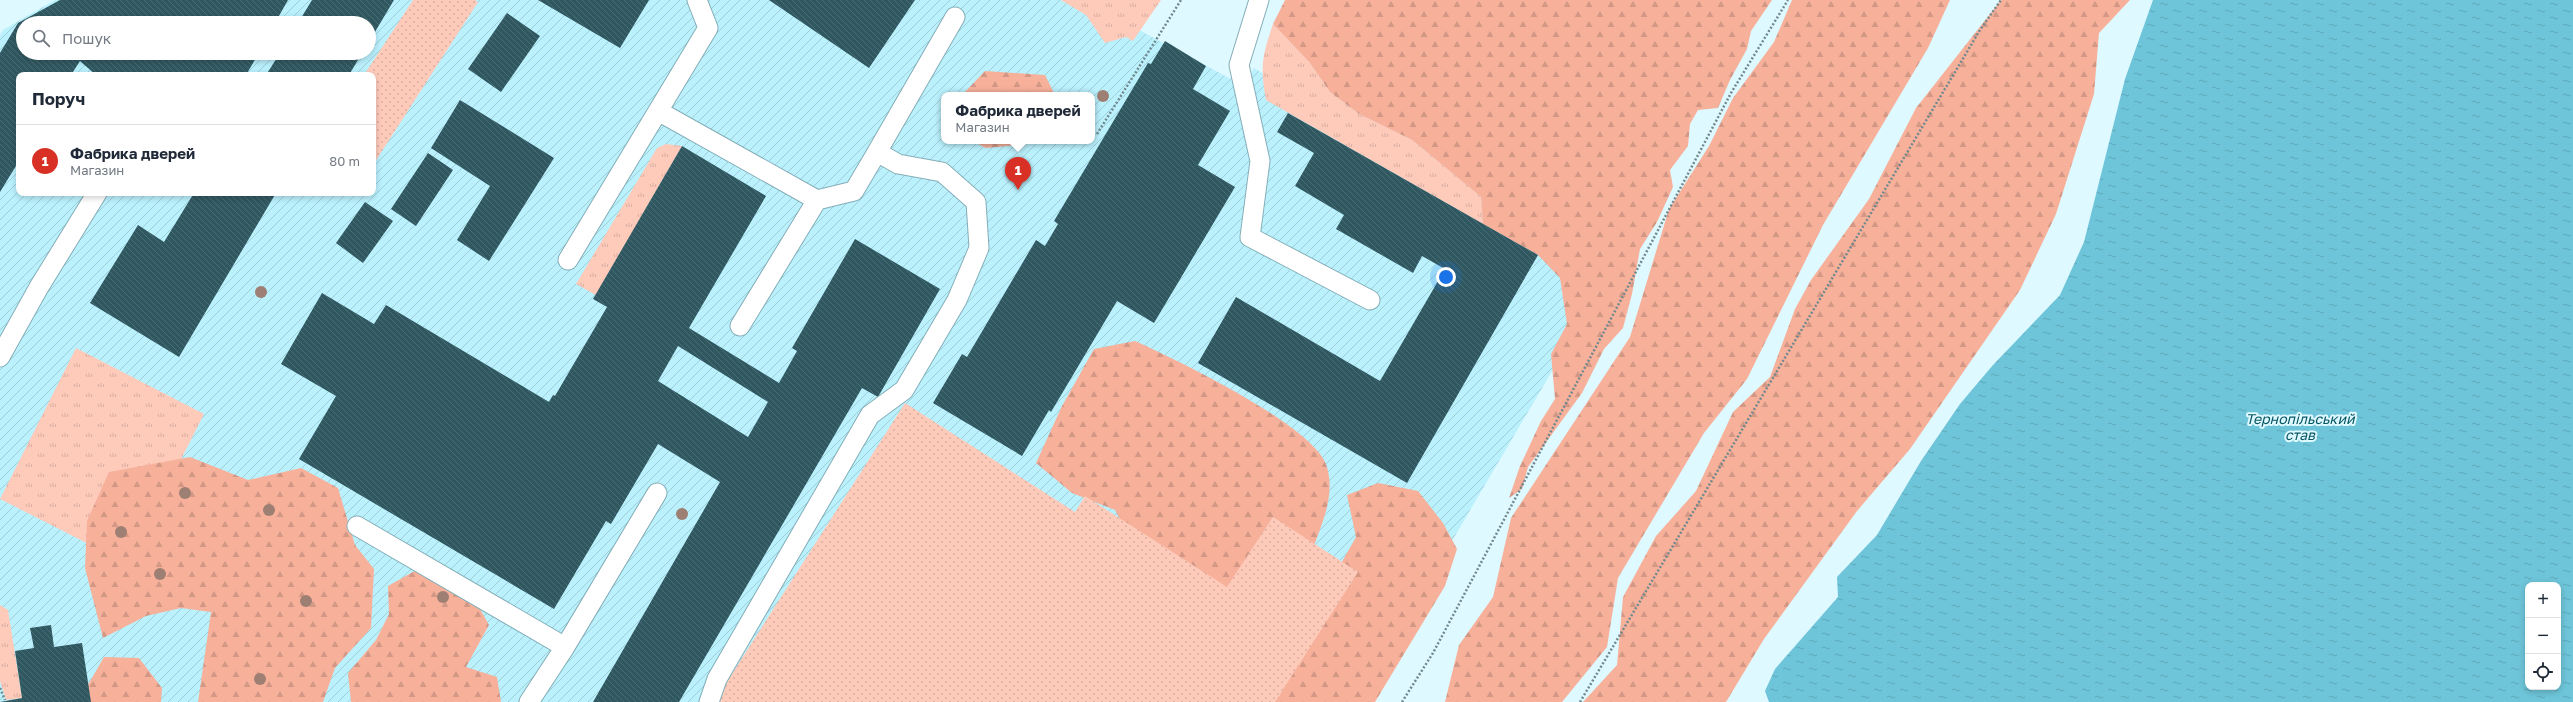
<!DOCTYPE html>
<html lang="uk">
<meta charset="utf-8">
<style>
body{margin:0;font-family:"Golos Text",sans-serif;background:#f2f2f3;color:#1f2937}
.controls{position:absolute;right:12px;bottom:12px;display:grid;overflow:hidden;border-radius:8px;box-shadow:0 2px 6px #0003}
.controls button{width:36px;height:36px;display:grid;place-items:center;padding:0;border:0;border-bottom:1px solid #e0e1e3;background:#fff;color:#1f2937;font:20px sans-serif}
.you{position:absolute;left:1446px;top:277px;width:14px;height:14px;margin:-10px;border:3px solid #fff;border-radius:50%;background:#1a73e8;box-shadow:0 0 0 6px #1a73e833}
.badge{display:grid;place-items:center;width:26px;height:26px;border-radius:50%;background:#d93025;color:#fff;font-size:13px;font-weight:700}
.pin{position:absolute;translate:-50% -33px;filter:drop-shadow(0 1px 2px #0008)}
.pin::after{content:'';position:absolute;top:21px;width:14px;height:12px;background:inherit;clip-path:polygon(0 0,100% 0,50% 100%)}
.popup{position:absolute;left:941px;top:92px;width:154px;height:52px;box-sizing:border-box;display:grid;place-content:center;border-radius:8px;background:#fff;filter:drop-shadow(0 1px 3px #0005);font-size:13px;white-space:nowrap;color:#747a83}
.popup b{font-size:15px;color:#1f2937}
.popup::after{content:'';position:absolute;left:50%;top:100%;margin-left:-8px;border:8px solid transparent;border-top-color:#fff}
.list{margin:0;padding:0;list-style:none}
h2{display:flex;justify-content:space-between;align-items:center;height:52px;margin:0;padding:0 16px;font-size:17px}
h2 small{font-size:13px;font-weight:400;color:#747a83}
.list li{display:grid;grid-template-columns:26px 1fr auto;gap:12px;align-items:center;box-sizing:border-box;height:72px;padding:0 16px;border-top:1px solid #e0e1e3}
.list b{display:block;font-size:15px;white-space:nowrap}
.list p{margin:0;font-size:13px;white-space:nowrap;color:#747a83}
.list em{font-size:13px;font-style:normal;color:#747a83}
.icon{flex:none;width:22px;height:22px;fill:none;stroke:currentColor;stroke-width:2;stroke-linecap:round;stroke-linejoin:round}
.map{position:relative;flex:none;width:2573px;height:702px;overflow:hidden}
.search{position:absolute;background:#fff;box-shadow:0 2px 6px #0003;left:16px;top:16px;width:360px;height:44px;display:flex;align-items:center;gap:10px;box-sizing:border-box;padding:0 14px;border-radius:22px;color:#747a83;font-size:15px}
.panel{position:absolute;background:#fff;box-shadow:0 2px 6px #0003;left:16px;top:72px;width:360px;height:124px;border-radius:8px}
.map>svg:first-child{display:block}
.industrial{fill:url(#industrial-furrows);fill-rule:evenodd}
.grass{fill:url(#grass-tufts)}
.forest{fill:url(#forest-firs)}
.garden{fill:url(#garden-dots)}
.water{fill:url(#water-ripples);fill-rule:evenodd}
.building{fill:url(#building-back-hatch);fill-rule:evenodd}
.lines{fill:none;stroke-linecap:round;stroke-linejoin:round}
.service-casing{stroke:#84aeb8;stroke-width:21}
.path{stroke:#72888d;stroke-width:2.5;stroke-dasharray:2 2;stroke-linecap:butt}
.service{stroke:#fff;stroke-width:19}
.tree{fill:#9e7f73}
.labels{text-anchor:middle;stroke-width:4;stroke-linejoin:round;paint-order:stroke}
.water-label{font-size:14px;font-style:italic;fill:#085664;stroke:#def9ff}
</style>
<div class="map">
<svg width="2573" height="702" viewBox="0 0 2573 702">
<defs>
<pattern id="industrial-furrows" width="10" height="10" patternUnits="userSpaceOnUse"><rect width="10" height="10" fill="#baf1fd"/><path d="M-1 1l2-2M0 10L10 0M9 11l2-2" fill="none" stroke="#9eced8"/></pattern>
<pattern id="grass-tufts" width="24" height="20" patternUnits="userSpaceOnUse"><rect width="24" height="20" fill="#fecbbb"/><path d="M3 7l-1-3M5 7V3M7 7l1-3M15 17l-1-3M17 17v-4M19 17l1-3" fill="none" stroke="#d8ada0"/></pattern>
<pattern id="forest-firs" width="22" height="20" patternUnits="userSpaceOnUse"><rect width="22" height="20" fill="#f7b19b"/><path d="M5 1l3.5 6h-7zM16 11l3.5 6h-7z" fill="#d29785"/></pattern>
<pattern id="garden-dots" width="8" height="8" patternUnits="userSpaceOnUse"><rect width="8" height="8" fill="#fecbbb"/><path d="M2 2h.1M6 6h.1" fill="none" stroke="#d8ada0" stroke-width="1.8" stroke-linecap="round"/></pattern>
<pattern id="water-ripples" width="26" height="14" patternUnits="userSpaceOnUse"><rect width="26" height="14" fill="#6ec4d8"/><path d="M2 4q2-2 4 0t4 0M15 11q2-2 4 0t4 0" fill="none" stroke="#5ea8b9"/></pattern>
<pattern id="building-back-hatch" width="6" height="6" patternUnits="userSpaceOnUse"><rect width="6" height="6" fill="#305861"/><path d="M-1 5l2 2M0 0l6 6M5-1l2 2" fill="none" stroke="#4a6b73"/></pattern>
</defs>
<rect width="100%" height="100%" fill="#def9ff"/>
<path class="industrial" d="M 55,0 L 1083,0 L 1244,86 L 1254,68 L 1601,288 L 1357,702 L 0,702 L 0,35 L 3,30 ZM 23,23 L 369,23 L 369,53 L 23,53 ZM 19,75 L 373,75 L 373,193 L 19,193 ZM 944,95 L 1092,95 L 1092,141 L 944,141 Z"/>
<path class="grass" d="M 1061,0 L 1161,0 L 1133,41 L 1126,37 L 1105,43 L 1086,15 Z
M 1273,24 L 1309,62 L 1330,92 L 1359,114 L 1412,140 L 1481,197 L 1483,224 L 1266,100 C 1260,67 1262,56 1273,24 Z
M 666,144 L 682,146 L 596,295 L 576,284 L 657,148 Z
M 76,348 L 204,414 L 128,564 L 0,499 Z
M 0,605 L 8,610 L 22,698 L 6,700 L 0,681 Z"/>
<path class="forest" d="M 1285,0 L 1772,0 L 1751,31 L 1747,49 L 1730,80 L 1718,108 L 1698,110 L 1690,124 L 1688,146 L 1670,170 L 1673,187 L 1657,222 L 1640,249 L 1632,294 L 1623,328 L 1604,349 L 1582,393 L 1528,467 L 1522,489 L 1509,498 L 1520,466 L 1541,421 L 1555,399 L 1551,354 L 1567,324 L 1560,278 L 1538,255 L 1483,224 L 1481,197 L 1412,140 L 1359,114 L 1330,92 L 1309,62 L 1273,24 Z
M 1792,0 L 1950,0 L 1928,48 L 1823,225 L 1747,379 L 1704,433 L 1618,578 L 1607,647 L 1562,702 L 1445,702 L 1459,645 L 1493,597 L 1511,518 L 1630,337 L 1669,209 L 1709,146 L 1733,98 L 1774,42 Z
M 2001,0 L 2130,0 L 2099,33 L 2094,94 L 2056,214 L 2020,290 L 1910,449 L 1857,511 L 1764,639 L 1726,702 L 1583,702 L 1617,665 L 1623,597 L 1656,536 L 1696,491 L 1733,412 L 1770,377 L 1795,309 L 1811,280 L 1869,199 L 1916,108 Z
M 985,71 L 1045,75 L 1055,95 L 962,95 Z
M 972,141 L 1027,141 L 1018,145 L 986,148 Z
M 1135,341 C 1175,359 1317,427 1327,467 C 1335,496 1323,520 1314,546 L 1232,593 L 1132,541 L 1115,510 L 1072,493 L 1036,463 L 1062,406 L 1094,349 Z
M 190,457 L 248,480 L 301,468 L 338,488 L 355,545 L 374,569 L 371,628 L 335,668 L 323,702 L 198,702 L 211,612 L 181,608 L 146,616 L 103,638 L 85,568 L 87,521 L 109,472 Z
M 1378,483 L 1418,491 L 1443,523 L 1457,549 L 1445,586 L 1375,702 L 1266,702 L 1279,696 L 1335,574 L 1356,537 L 1347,495 Z
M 418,569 L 466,584 L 489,625 L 466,667 L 497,677 L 501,702 L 351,702 L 348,673 L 376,640 L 389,614 L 388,586 Z
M 104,657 L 139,658 L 162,688 L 161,702 L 83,702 L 81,697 Z"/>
<path class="garden" d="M 413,0 L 475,0 L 478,2 L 373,165 L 373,75 L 364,75 Z
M 905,403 L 1075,512 L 1085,496 L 1227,587 L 1273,517 L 1358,572 L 1275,702 L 714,702 Z"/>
<path class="water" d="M 2153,0 L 2573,0 L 2573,702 L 1769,702 L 1765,691 L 1775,669 L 1838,597 L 1837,577 L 1877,535 L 1921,461 L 1960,404 L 1993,365 L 2060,295 L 2084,242 L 2125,79 ZM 2528,585 L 2558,585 L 2558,687 L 2528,687 Z"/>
<path class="building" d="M 60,0 L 288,0 L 275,23 L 23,23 L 23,53 L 259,53 L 246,75 L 96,75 L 80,61 L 71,75 L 19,75 L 19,161 L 0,192 L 0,53 L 18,23 Z
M 312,0 L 394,0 L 369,42 L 369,23 L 298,23 Z
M 538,0 L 649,0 L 620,48 Z
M 769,0 L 915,0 L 869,68 Z
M 507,13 L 540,36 L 501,92 L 468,69 Z
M 1165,41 L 1206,66 L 1193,89 L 1230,111 L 1198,165 L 1235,187 L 1154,323 L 1117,301 L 1051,412 L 1049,410 L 1022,456 L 933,403 L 962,354 L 967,357 L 1036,240 L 1045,246 L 1058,224 L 1054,221 L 1148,63 L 1151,64 Z
M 280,53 L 362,53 L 349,75 L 266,75 Z
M 460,100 L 554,158 L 489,261 L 457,240 L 490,186 L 431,148 Z
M 1288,113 L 1538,255 L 1407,483 L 1198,363 L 1236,297 L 1380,381 L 1445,269 L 1422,256 L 1413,273 L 1336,229 L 1344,215 L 1295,186 L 1314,153 L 1277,132 Z
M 682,146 L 766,196 L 689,328 L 779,383 L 797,351 L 792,348 L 855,239 L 940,289 L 878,397 L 862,388 L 679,702 L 593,702 L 720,482 L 658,444 L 611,524 L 606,521 L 554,609 L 299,459 L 336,396 L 281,364 L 322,293 L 374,324 L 386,305 L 549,402 L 553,395 L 555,396 L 607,307 L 593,299 ZM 678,346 L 768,402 L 748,437 L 658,381 Z
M 428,153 L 453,170 L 416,226 L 391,209 Z
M 194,193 L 276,193 L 179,357 L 90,303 L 138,225 L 164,242 Z
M 365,202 L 393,221 L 363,263 L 336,243 Z
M 51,625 L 54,647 L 82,643 L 91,702 L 0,702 L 22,698 L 15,651 L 34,648 L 30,628 Z"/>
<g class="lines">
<g class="service-casing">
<path id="service" d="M 1259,0 L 1239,65 L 1260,161 L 1250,237 L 1370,300
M 658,111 L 708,28 L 697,0
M 568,260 L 658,111 L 817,200
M 740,326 L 817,200 L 854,191 L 877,152
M 0,357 L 39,287 L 97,193
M 357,526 L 565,647
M 529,702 L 565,647 L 657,493
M 709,702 L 717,679 L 870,415 L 904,390 L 957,300 L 979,248 L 976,202 L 942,172 L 898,164 L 877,152 L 955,17"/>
</g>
<path class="path" d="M 1097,134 L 1181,0
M 0,688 L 5,700
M 1402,702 L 1433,653 L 1731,93 L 1788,0
M 1580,702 L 1980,30 L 2001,0"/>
<use href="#service" class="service"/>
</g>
<g class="tree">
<circle cx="1103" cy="96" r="6"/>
<circle cx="261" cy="292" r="6"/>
<circle cx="185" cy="493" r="6"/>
<circle cx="269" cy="510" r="6"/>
<circle cx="682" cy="514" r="6"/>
<circle cx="121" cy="532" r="6"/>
<circle cx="160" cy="574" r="6"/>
<circle cx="443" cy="597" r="6"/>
<circle cx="306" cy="601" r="6"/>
<circle cx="260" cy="679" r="6"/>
</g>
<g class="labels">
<g class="water-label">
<text x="2300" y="424">Тернопільський<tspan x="2300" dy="16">став</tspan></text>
</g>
</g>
</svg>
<div class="controls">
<button>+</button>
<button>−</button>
<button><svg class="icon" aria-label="locate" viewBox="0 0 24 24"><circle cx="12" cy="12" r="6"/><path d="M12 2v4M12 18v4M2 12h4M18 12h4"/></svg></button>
</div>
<div class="you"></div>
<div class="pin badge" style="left:1018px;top:190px">1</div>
<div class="popup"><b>Фабрика дверей</b>Магазин</div>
<div class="search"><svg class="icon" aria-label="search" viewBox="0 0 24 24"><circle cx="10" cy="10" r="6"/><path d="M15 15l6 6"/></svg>Пошук</div>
<section class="panel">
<h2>Поруч<small></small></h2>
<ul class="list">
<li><span class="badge">1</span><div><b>Фабрика дверей</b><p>Магазин</p></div><em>80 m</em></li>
</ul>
</section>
</div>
